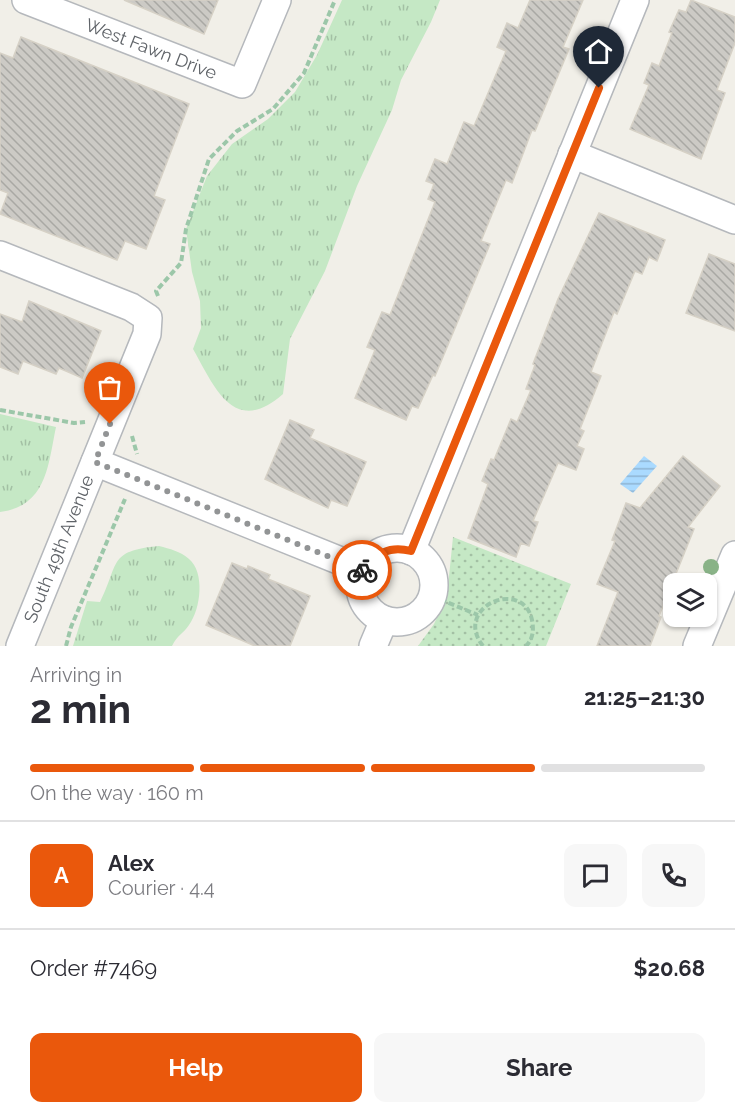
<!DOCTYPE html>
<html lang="en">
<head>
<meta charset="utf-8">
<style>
  :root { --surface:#fff; --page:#f7f7f7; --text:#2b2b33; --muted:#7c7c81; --line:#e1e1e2; --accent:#ea580c }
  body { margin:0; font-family:Raleway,sans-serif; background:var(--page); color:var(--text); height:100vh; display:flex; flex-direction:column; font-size:22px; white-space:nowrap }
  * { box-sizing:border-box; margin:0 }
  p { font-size:20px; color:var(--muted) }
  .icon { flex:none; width:33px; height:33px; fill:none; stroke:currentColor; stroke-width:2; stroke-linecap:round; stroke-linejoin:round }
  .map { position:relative; height:646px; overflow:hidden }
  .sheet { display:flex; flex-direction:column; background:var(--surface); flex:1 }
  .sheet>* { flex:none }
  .tools { position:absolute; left:663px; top:573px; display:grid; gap:12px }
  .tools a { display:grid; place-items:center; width:54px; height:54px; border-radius:12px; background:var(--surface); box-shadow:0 2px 4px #0004; font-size:30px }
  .pin { position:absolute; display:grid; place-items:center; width:51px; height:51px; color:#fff; margin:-62px -26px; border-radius:50% 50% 50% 0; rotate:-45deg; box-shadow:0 0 6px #0007 }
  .pin .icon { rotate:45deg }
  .courier { position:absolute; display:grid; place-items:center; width:60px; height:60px; margin:-30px; border:4px solid #ea580c; border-radius:50%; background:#fff; color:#222; box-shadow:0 2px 8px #0007 }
  .overview em { font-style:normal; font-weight:700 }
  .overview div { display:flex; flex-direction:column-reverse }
  .overview { display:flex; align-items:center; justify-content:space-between; height:102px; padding:0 30px }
  h1 { font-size:39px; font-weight:700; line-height:45px }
  .bar { display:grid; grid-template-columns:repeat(4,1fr); gap:9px 6px; align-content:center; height:72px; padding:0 30px }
  .bar i { height:8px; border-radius:4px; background:var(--line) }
  .bar .active { background:var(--accent) }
  .bar p { grid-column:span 4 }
  .line { display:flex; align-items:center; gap:15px; padding:0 30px; border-top:2px solid var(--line) }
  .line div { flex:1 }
  .round { display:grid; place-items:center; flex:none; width:63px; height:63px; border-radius:12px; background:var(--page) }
  .primary-button { display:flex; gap:12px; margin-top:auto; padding:12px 30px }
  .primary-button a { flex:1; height:69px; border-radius:12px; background:var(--accent); color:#fff; font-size:24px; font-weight:700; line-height:69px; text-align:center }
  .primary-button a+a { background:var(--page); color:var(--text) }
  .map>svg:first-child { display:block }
  .grass { fill:url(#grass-tufts) }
  .park { fill:url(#park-dots) }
  .water { fill:url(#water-rules) }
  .building { fill:url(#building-back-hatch); stroke:#d6d1c6; stroke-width:1.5 }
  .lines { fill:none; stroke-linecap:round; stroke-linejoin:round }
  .minor-casing { stroke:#b5b8bc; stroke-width:30 }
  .path { stroke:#9cc7a9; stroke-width:4; stroke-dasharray:6 3; stroke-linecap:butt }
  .minor { stroke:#fff; stroke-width:27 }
  .tree { fill:#89b387 }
  .done { stroke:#929495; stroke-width:6; stroke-dasharray:0 10.8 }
  .route { stroke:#ea580c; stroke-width:8 }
  .labels { text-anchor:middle; stroke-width:4.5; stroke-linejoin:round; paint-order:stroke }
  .street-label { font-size:18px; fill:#5f6368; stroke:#fff }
</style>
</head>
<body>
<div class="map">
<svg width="735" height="646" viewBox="0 0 735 646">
  <defs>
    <pattern id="grass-tufts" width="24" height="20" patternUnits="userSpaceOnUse" patternTransform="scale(1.5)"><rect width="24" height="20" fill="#c5e8c5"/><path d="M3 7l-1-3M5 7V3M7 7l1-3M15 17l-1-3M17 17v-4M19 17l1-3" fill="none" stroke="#a3c0a4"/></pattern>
    <pattern id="park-dots" width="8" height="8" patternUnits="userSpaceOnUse" patternTransform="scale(1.5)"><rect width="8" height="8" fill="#c5e8c5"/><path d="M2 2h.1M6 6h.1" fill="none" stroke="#a3c0a4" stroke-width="1.8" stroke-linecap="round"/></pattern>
    <pattern id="water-rules" width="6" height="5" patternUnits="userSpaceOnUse" patternTransform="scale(1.5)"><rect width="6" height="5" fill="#aadaff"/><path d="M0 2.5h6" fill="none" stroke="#8eb4d2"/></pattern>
    <pattern id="building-back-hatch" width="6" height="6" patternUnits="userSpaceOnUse" patternTransform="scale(1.5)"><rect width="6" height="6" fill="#cccac5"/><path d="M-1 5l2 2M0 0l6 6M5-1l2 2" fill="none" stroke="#a9a8a4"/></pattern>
  </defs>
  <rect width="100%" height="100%" fill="#f1efe8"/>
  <g class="grass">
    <path d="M342 0H440L431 22 401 80 392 110 357 186 325 271 290 339 283 394C234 437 215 388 193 349L201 328 200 301 192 272 186 229 207 176 232 144 268 119 295 92 317 55Z"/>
    <path d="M0 414 56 427C48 465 47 506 0 512Z"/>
    <path d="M159 546C170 549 180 551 189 559 205 572 201 609 189 625 183 634 178 634 172 646H73L87 601 100 602C120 563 107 551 159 546Z"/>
  </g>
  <polygon class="park" points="453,537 571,584 546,646 418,646 434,624 447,596"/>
  <polygon class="water" points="644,456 657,466 633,493 620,484"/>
  <g class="building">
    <polygon points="124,0 218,0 204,34"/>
    <polygon points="530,0 583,0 563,47 569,49 535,131 532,130 512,183 506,180 481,241 490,244 435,376 433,375 418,408 412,406 406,420 355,398 375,350 367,347 382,312 390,315 435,202 428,199 434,184 426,181 435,159 447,164 464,122 474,126 506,51 497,47 507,23 518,28"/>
    <polygon points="691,0 735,17 735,43 717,90 725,93 701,159 630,129 649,85 644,83 652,63 659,66 672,33 669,32 679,10 686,12"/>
    <polygon points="21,37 189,104 154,196 165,200 146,249 125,241 117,260 0,214 8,193 0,190 0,53 13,58"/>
    <polygon points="599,213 665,240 657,261 649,257 642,274 635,271 617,314 614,312 591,372 601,376 580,429 584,431 577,446 584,449 576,470 558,463 533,521 538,522 529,546 521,543 516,557 468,538 488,484 482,481 491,459 494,460 511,419 517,422 531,390 526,389 535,365 533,364 558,299"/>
    <polygon points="709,254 735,264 735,331 686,313"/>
    <polygon points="29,301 101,331 82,378 59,368 56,374 23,361 18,374 0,367 0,314 22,322"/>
    <polygon points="290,420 314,430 310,438 366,462 347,506 331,500 328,508 265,479"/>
    <polygon points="683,456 720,486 688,527 694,529 659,616 661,617 650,646 597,646 618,592 597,584 615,541 612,540 626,503 640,508"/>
    <polygon points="232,563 247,569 248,566 270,575 268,579 310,596 290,646 255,646 206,625"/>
  </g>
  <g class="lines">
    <g class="minor-casing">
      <g id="minor">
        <polyline points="26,0 242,84 277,0"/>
        <polyline points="572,154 735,220"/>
        <polyline points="0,255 131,307 148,318 147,334 20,646"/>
        <polyline points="95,462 363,570"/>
        <circle cx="397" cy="585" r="37"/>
        <polyline points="411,551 635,0"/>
        <polyline points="373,646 384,620"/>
        <polyline points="697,646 735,555"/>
      </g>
    </g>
    <g class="path">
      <polyline points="158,296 156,291 181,263 186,229 209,159 237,131 273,109 304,73 335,0"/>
      <polyline points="0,410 74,423 85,422"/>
      <polyline points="132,436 137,454"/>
      <polyline points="432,596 478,615"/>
      <polyline points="66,646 71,627 125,499"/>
      <path d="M483 646C452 607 523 577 532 620 534 630 533 639 526 646"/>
    </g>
    <use href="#minor" class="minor"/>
  </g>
  <circle class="tree" cx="711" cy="567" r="8"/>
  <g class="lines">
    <polyline class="done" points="110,424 95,462 362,570"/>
    <path class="route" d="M362 570C377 554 388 545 411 551L599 88"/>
  </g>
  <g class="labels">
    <g class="street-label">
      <text transform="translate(151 49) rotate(21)" y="6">West Fawn Drive</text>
      <text transform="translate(59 549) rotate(-68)" y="6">South 49th Avenue</text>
    </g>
  </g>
</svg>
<div class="tools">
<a><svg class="icon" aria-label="layers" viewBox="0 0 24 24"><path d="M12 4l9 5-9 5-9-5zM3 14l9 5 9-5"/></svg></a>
</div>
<div class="pin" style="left:110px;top:424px;background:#ea580c"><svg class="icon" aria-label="bag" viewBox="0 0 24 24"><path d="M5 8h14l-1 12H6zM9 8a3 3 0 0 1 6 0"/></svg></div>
<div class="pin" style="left:599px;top:88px;background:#1f2937"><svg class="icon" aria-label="home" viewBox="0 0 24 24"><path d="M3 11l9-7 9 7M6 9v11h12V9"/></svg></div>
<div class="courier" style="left:362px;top:570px"><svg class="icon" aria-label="bike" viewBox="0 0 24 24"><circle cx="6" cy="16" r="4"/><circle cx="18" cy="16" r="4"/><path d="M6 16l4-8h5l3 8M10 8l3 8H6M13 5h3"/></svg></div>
</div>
<section class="sheet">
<div class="overview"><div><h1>2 min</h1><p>Arriving in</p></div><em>21:25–21:30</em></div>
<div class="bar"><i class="active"></i><i class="active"></i><i class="active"></i><i></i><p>On the way · 160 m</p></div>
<div class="line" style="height:108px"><b class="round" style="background:var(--accent);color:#fff">A</b><div><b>Alex</b><p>Courier · 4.4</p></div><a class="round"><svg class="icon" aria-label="chat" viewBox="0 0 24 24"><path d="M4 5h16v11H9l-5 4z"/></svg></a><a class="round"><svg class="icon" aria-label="phone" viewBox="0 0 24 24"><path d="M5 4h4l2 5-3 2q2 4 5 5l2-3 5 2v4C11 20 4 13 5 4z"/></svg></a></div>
<div class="line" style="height:78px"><div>Order #7469</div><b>$20.68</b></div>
<div class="primary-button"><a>Help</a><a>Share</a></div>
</section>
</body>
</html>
